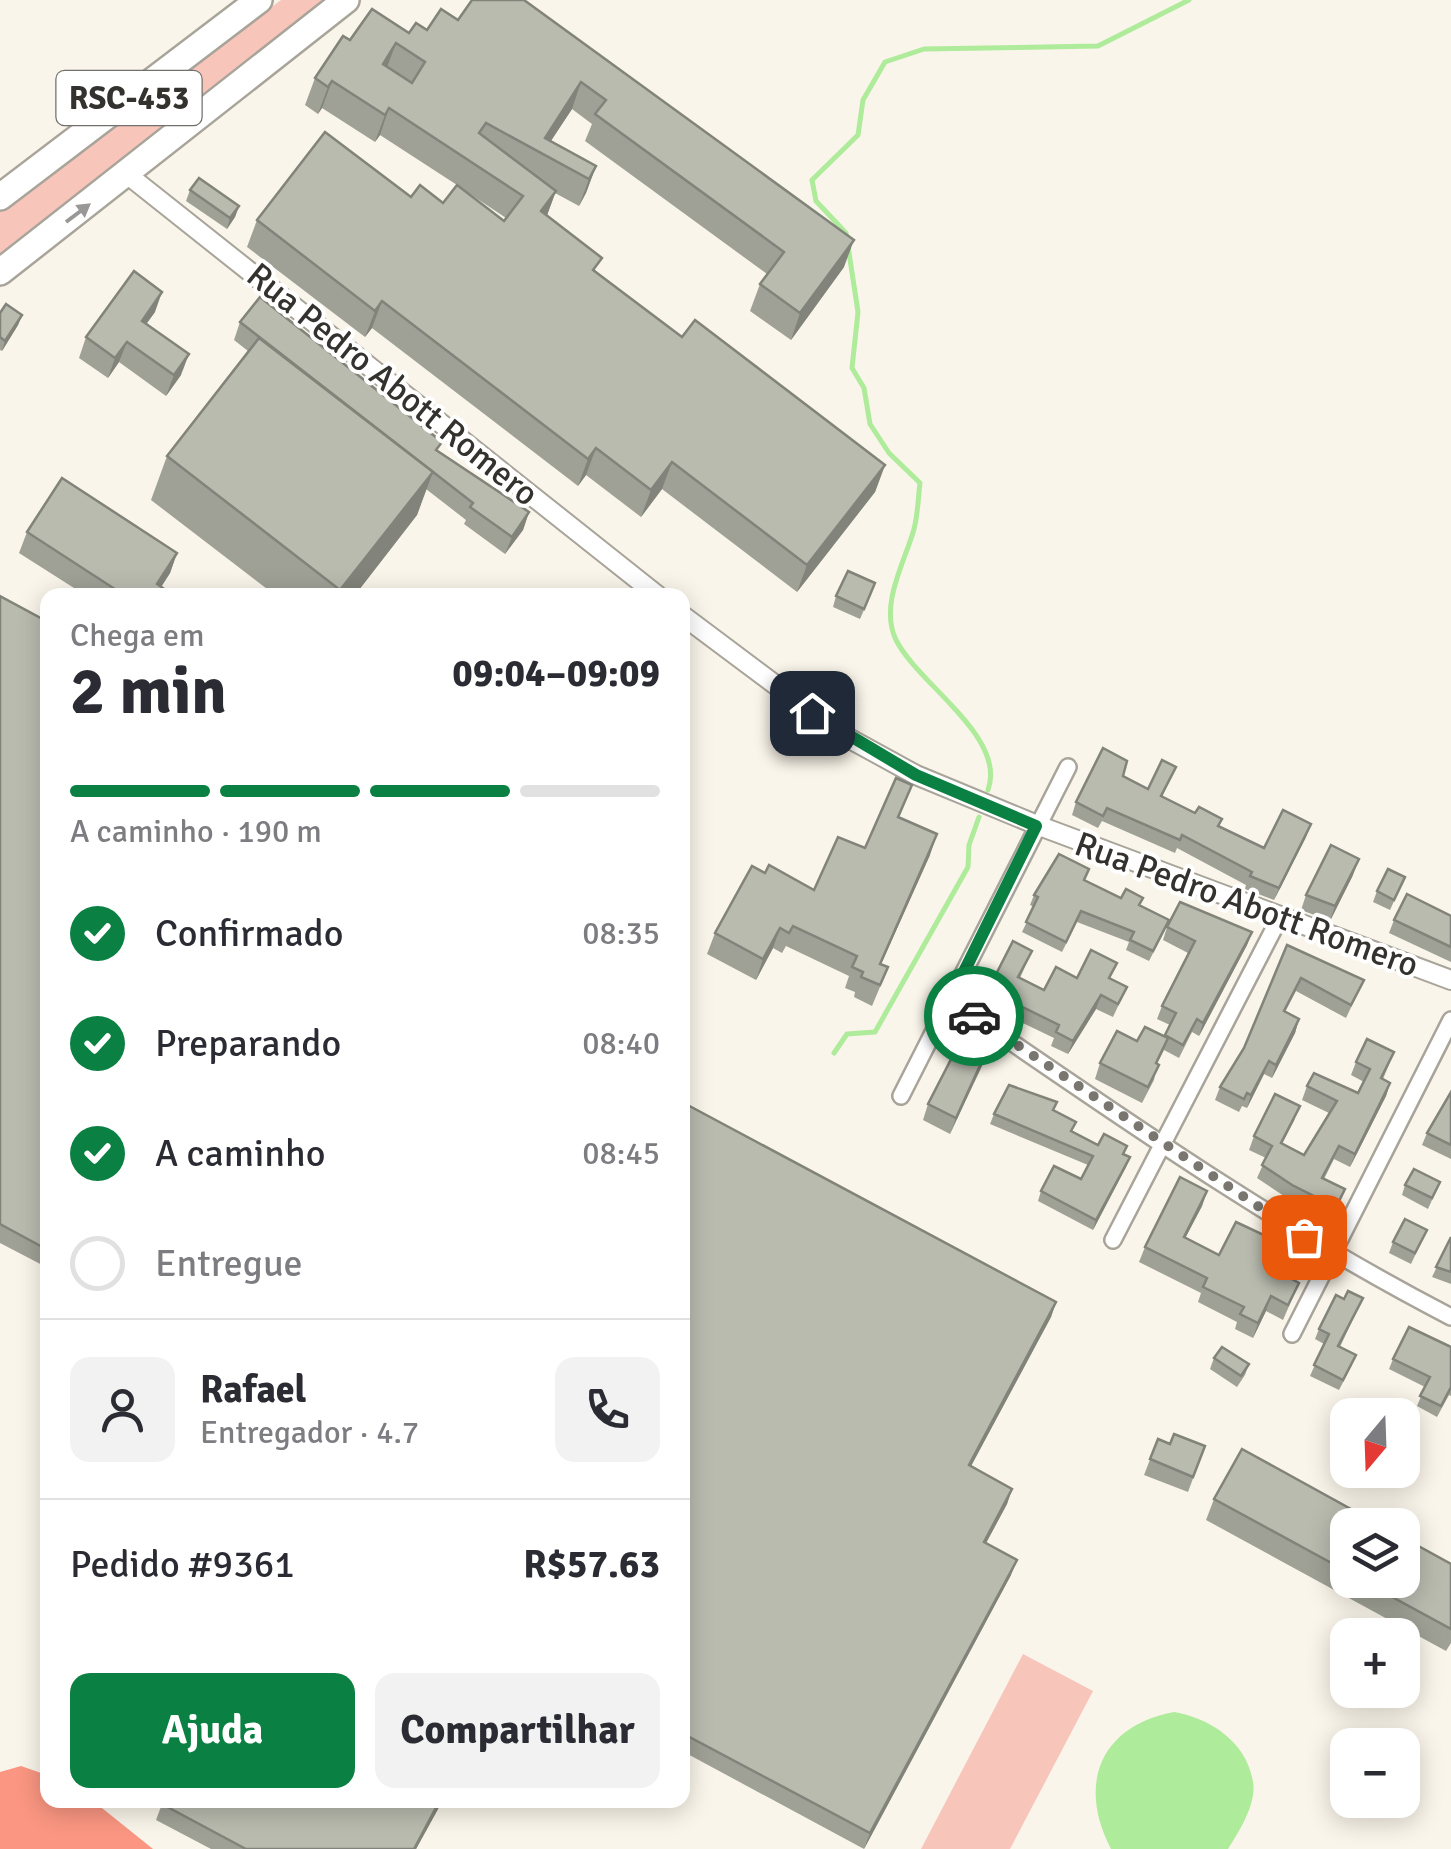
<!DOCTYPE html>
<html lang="pt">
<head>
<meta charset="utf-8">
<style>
  :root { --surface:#fff; --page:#f2f2f3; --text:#2b2b33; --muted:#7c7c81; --line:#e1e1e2; --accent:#0b8043 }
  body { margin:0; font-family:Signika,sans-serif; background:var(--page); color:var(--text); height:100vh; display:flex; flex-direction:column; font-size:38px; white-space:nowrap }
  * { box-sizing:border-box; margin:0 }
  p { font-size:32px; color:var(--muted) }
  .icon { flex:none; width:55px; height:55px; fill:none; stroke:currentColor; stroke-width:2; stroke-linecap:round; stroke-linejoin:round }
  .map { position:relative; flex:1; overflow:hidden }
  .side { position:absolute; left:40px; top:588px; width:650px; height:1220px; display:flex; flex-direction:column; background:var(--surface); border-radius:20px; box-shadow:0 5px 25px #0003 }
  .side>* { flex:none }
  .needle { width:65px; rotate:199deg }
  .controls { position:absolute; left:1330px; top:1398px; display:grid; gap:20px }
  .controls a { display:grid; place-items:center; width:90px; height:90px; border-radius:20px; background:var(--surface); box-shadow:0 5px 25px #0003; font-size:50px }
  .pin { position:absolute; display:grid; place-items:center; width:85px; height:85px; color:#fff; margin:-42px; border-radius:20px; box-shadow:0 5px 15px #0006 }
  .courier { position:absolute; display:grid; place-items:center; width:100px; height:100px; margin:-50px; border:8px solid #0b8043; border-radius:50%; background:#fff; color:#222; box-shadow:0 2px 12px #0007 }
  .head em { font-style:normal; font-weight:700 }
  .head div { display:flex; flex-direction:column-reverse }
  .head { display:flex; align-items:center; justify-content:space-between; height:170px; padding:0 30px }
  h1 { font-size:65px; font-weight:700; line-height:75px }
  .bar { display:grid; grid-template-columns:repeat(4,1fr); gap:15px 10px; align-content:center; height:120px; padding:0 30px }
  .bar i { height:12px; border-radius:8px; background:var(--line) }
  .bar .selected { background:var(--accent) }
  .bar p { grid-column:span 4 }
  .line { display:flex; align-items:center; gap:25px; padding:0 30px; border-top:2px solid var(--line) }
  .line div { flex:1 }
  .round { display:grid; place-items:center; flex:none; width:105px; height:105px; border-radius:20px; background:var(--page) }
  ol { padding:0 30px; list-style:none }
  li { display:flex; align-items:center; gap:30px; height:110px }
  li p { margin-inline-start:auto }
  li .icon { padding:10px; border-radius:50%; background:var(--accent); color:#fff; stroke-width:4 }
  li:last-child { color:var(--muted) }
  li i { width:55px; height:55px; border:5px solid var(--line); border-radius:50% }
  .cta { display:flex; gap:20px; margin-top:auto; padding:20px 30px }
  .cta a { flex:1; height:115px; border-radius:20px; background:var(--accent); color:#fff; font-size:40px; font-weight:700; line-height:115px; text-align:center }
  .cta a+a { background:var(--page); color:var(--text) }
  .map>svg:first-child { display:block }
  .green { fill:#f8c5ba }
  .forest { fill:#fa9682 }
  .water { fill:#aeeb9a }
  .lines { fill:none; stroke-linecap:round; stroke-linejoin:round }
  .stream { stroke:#aeeb9a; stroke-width:5 }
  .minor-casing { stroke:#a9a49a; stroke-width:20 }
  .tertiary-casing { stroke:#a9a49a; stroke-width:22 }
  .trunk-casing { stroke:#a9a49a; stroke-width:30 }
  .minor { stroke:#fff; stroke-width:15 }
  .tertiary { stroke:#fff; stroke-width:18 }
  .trunk { stroke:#fff; stroke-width:25 }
  .wall { fill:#9fa196; fill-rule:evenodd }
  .shaded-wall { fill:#82837a }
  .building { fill:#b9bbaf; stroke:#82837a; stroke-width:2.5; fill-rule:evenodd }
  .oneway { fill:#9a9896 }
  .done { stroke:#797670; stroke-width:10; stroke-dasharray:0 18 }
  .route { stroke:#0b8043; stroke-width:12 }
  .labels { text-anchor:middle; stroke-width:8; stroke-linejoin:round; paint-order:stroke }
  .shield { fill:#fff; stroke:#71706d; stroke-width:2.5 }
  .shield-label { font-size:32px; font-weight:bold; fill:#34322e }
  .street-label { font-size:35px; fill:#34322e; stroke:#fff }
</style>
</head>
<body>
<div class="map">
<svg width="1451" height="1849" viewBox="0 0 1451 1849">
  <rect width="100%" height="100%" fill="#faf5ea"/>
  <g class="green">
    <polygon points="281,0 334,0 0,258 0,209"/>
    <polygon points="1023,1654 1093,1691 1010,1849 921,1849"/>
  </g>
  <polygon class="forest" points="21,1766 47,1775 48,1800 92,1800 153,1849 0,1849 0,1772"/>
  <path class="water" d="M1174 1712C1210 1718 1247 1742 1253 1782 1257 1803 1239 1832 1228 1849H1111C1077 1784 1100 1726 1174 1712Z"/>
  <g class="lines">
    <g class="stream">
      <path d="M988 790C1007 737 919 685 896 640 879 605 905 562 914 529 918 514 918 498 920 483L889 453 870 424 864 388 852 368 858 312 846 233 816 201 812 180 858 135 863 100 885 62 924 49 1098 46 1189 0"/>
      <polyline points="834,1053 847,1034 875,1032 968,867 969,845 979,817"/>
    </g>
    <g class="minor-casing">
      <g id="minor">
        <path d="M950 1000C1115 1113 1273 1225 1451 1317"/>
        <polyline points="901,1096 1068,767"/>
        <polyline points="1113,1240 1281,915"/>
        <polyline points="1292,1334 1451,1020"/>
      </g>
    </g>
    <g class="tertiary-casing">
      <g id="tertiary">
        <polyline points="128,175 657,595"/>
        <polyline points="682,615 841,734 916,775 1037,825 1451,980"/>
      </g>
    </g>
    <g class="trunk-casing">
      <g id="trunk">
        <polyline points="0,197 259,0"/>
        <polyline points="0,272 346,0"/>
      </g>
    </g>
    <use href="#minor" class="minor"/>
    <use href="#tertiary" class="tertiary"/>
    <use href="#trunk" class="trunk"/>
  </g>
  <g class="wall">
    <path d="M472 0 844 267 791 340 750 311 760 284 767 274 585 141 592 124 572 109 551 141 596 166 586 193 579 206 555 193 547 215 597 272 682 337 885 465 875 492 797 592 662 489 641 517 586 475 578 486 372 328 365 337 247 247 257 220 411 197 443 203 457 185 380 135 375 142 322 108 318 114 305 105 315 78 350 40 427 30 458 20ZM458 186 506 218 504 221Z"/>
    <polygon points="190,190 239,206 235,217 227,229 186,201"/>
    <polygon points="155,312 146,324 181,375 166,396 119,362 108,378 79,358 86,337"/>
    <polygon points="0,313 22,315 18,325 2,351 0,350"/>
    <polygon points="240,322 529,512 523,530 505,554 464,524 466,520 426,489 417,515 355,595 275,595 151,500 167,456 248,351 234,340"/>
    <polygon points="27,532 177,553 170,573 161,587 173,594 85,595 19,553"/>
    <polygon points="871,594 860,619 833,607 836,596"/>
    <polygon points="0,596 48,622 48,1268 0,1243"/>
    <polygon points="1176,767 1162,797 1195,813 1222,819 1219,826 1264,848 1306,837 1274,900 1245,889 1246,885 1177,848 1175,853 1102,821 1098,828 1072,815 1076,802 1123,776 1148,789"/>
    <polygon points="912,785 899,818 930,855 881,964 880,987 872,1006 854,997 855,992 845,988 849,976 786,946 782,953 773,948 756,980 707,954 715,933 765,873 814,890 865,848"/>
    <polygon points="1353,875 1330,921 1301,910 1306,895"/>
    <polygon points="1405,877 1390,910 1373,902 1377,891"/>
    <polygon points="1085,880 1121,898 1140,906 1165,930 1149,961 1126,950 1129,942 1077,922 1062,952 1022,932 1034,907 1030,905 1034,895"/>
    <polygon points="1451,916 1451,962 1389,933 1394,920"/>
    <polygon points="1167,927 1252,932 1247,945 1199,1036 1192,1032 1179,1058 1164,1050 1157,1064 1154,1080 1142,1103 1095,1079 1100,1063 1137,1041 1164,1036 1170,1025 1157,1019 1162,1006 1188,953 1163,940"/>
    <polygon points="1287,945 1364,980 1346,1018 1296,991 1285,1012 1299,1019 1295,1033 1272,1078 1264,1074 1247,1108 1242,1106 1239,1112 1215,1100 1220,1087 1244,1048"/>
    <polygon points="1032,951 1020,978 1044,990 1077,978 1111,979 1127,987 1113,1017 1096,1009 1068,1054 1051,1046 1054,1038 983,1004 988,990"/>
    <polygon points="987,1050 950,1134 923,1120 928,1104"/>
    <polygon points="1394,1052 1383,1079 1390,1083 1386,1096 1350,1167 1334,1159 1324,1179 1341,1203 1331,1221 1287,1198 1257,1178 1266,1158 1249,1150 1254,1136 1295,1119 1282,1144 1304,1155 1329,1113 1302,1100 1307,1086 1358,1093 1364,1082 1351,1075 1356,1062"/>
    <polygon points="1451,1092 1451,1159 1422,1145 1427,1133"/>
    <polygon points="682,1102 1056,1302 1051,1317 971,1466 1012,1489 1007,1504 986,1543 1011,1575 864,1849 682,1751"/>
    <polygon points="1054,1111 1076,1122 1072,1131 1098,1145 1124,1154 1126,1167 1093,1230 1038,1201 1041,1191 1081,1179 1088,1165 990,1124 994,1114"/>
    <polygon points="1440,1182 1428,1209 1402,1195 1405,1185"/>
    <polygon points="1207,1191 1202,1206 1185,1238 1219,1255 1299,1269 1294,1280 1299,1283 1283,1320 1266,1311 1253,1338 1235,1329 1237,1322 1198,1302 1201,1293 1139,1262 1145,1247"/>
    <polygon points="1427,1230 1411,1264 1389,1253 1393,1242"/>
    <polygon points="1451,1237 1451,1284 1432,1277"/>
    <polygon points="1363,1298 1340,1347 1352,1365 1339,1390 1310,1376 1324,1344 1315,1339 1319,1329 1344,1299"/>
    <polygon points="1451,1347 1451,1396 1449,1395 1437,1417 1417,1406 1425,1387 1389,1369 1393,1359"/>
    <polygon points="1214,1358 1249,1364 1245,1375 1237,1387 1210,1369"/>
    <polygon points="1158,1439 1170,1444 1205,1446 1188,1492 1144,1475"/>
    <polygon points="1214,1499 1348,1525 1348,1580 1402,1580 1451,1564 1451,1643 1446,1651 1206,1520"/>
    <polygon points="443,1800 416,1849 211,1849 156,1820 162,1804"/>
  </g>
  <g class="shaded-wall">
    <polygon points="396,43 386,70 383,64"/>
    <polygon points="332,81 322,108 318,114 328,87"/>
    <polygon points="581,82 572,109 542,154 545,138"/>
    <polygon points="389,108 380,135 375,142 385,115"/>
    <polygon points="596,166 586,193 579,206 589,179"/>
    <polygon points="556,191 546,218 541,211"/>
    <polygon points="239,206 235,217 227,229 230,218"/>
    <polygon points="854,240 844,267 791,340 800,313"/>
    <polygon points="162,292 155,312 134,341 142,321"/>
    <polygon points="382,301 372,328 365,337 375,311"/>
    <polygon points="22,315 18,325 2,351 5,341"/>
    <polygon points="127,342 119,362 108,378 115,358"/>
    <polygon points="189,354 181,375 166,396 174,375"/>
    <polygon points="596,448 586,475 578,486 588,459"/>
    <polygon points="672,462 662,489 641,517 651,490"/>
    <polygon points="885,465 875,492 797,592 807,565"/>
    <polygon points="433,472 417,515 355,595 339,595 340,590"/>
    <polygon points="529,512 523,530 505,554 512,537"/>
    <polygon points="177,553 170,573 156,595 157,584"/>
    <polygon points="1311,824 1306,837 1274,900 1279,888"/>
    <polygon points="937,834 930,855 872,984 880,964"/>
    <polygon points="1359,859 1353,875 1330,921 1335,906"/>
    <polygon points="780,928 773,948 756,980 763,959"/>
    <polygon points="1252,932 1247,945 1199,1036 1203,1023"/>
    <polygon points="1101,995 1096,1009 1068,1054 1073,1041"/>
    <polygon points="1299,1019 1295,1033 1272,1078 1276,1065"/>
    <polygon points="987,1050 982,1066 950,1134 956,1118"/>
    <polygon points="1269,1061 1264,1074 1247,1108 1251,1095"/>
    <polygon points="1390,1083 1386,1096 1350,1167 1355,1154"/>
    <polygon points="1130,1157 1126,1167 1093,1230 1096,1220"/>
    <polygon points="1207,1191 1202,1206 1178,1252 1184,1237"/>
    <polygon points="1271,1296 1266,1311 1253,1338 1258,1323"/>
    <polygon points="1056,1302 1051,1317 963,1481 969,1465"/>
    <polygon points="1012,1489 1007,1504 978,1558 984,1542"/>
    <polygon points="1017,1560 1011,1575 864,1849 870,1833"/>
    <polygon points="440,1800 443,1800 416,1849 414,1849"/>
  </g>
  <g class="building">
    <path d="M472 0H524L854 240 800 313 760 284 784 252 595 114 606 100 581 82 545 138 596 166 589 179 486 123 479 133 556 191 541 211 602 258 593 270 682 337 695 320 885 465 807 565 672 462 651 490 596 448 588 459 382 301 375 311 257 220 325 132 411 197 420 185 443 203 457 185 504 221 523 196 389 108 385 115 332 81 328 87 315 78 343 36 350 40 372 9 409 33 416 23 427 30 441 9 458 20ZM396 43 425 62 412 83 383 64Z"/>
    <polygon points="199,178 239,206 230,218 190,190"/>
    <polygon points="134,271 162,292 142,321 189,354 174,375 127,342 115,358 86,337"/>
    <polygon points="260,297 442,442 436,450 529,512 512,537 470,507 473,503 240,322"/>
    <polygon points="6,304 22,315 5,341 0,337 0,313"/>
    <polygon points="259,338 433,472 340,590 167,456"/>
    <polygon points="62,478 177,553 157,584 173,595 124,595 27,532"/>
    <polygon points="848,571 875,583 864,609 836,596"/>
    <polygon points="0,596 48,622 48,1250 0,1224"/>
    <polygon points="1103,748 1127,761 1123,776 1148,789 1162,760 1176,767 1161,796 1195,813 1199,807 1222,819 1218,826 1264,848 1283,810 1311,824 1279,888 1250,876 1252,872 1182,835 1180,840 1107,808 1103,816 1076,802"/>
    <polygon points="896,778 912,785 898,817 937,834 880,964 888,967 880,985 861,977 863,972 852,967 857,956 793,926 789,933 780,928 763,959 715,933 752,866 765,873 769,865 814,890 838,837 865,848"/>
    <polygon points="1331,845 1359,859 1335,906 1306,895"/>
    <polygon points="1059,854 1089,869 1084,880 1121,898 1126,889 1143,898 1139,905 1169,920 1153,951 1130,940 1134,932 1081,911 1066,942 1026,922 1038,897 1034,895"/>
    <polygon points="1388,869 1405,877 1394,900 1377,891"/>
    <polygon points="1407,894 1451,916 1451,947 1394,920"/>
    <polygon points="1180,902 1252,932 1203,1023 1197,1019 1183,1045 1165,1035 1176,1013 1162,1006 1195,941 1167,927"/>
    <polygon points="1013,941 1032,951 1018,977 1044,990 1056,967 1077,978 1091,950 1117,963 1109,978 1127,987 1118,1004 1101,995 1073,1041 1056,1032 1059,1025 988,990"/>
    <polygon points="1287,945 1364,980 1351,1005 1301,978 1284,1011 1299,1019 1276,1065 1269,1061 1251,1095 1247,1093 1244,1099 1220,1087 1244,1048"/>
    <polygon points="1145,1027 1168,1038 1156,1063 1159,1065 1148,1087 1100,1063 1117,1031 1137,1041"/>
    <polygon points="962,1038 987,1050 956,1118 928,1104"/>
    <polygon points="1367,1039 1394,1052 1381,1078 1390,1083 1355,1154 1339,1146 1322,1178 1345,1189 1336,1207 1292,1185 1262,1165 1272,1146 1254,1136 1275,1094 1300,1106 1281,1143 1304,1155 1337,1101 1307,1086 1314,1073 1358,1093 1370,1069 1356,1062"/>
    <polygon points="1009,1085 1057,1102 1053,1110 1076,1122 1071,1131 1098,1145 1104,1134 1127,1146 1123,1154 1130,1157 1096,1220 1041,1191 1054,1166 1081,1179 1093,1156 994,1114"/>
    <polygon points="1451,1092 1451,1145 1427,1133"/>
    <polygon points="682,1102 1056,1302 969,1465 1012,1489 984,1542 1017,1560 870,1833 682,1733"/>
    <polygon points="1414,1169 1440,1182 1432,1198 1405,1185"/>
    <polygon points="1180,1177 1207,1191 1184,1237 1219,1255 1236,1222 1304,1254 1292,1279 1299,1283 1288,1305 1271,1296 1258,1323 1240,1314 1244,1307 1203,1287 1207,1278 1145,1247"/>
    <polygon points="1405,1219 1427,1230 1415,1253 1393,1242"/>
    <polygon points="1451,1237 1451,1272 1436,1267"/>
    <polygon points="1348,1291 1363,1298 1338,1346 1356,1355 1343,1380 1314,1365 1329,1334 1319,1329 1336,1295 1344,1299"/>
    <polygon points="1409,1327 1451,1347 1451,1387 1441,1406 1420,1396 1430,1377 1393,1359"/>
    <polygon points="1222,1347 1249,1364 1241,1376 1214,1358"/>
    <polygon points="1174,1434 1205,1446 1193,1477 1150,1459 1158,1439 1170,1444"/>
    <polygon points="1242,1449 1380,1525 1348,1525 1348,1572 1214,1499"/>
    <polygon points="1402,1537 1451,1564 1451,1629 1361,1580 1402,1580"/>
    <polygon points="164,1800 440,1800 414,1849 246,1849 162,1804"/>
  </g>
  <defs><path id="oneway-solid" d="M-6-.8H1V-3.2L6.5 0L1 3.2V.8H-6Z" transform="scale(2.5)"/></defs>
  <use class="oneway" href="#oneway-solid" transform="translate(78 213) rotate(-37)"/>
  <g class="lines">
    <polyline class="done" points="974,1016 1304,1237"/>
    <polyline class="route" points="812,713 916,775 1036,826 950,1000 974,1016"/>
  </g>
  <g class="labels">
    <rect class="shield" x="56.5" y="71" width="145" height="54" rx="8"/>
    <g class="shield-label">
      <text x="129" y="109">RSC-453</text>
    </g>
    <g class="street-label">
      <text transform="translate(393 384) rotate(39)" y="12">Rua Pedro Abott Romero</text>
      <text transform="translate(1247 904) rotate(20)" y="12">Rua Pedro Abott Romero</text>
    </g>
  </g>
</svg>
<div class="controls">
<a><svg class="needle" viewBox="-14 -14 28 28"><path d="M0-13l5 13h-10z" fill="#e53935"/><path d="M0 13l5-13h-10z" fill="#7c7c81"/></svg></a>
<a><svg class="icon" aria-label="layers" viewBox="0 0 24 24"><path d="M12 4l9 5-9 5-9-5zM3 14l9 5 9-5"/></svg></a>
<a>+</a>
<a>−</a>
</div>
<div class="pin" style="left:1304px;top:1237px;background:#ea580c"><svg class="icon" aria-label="bag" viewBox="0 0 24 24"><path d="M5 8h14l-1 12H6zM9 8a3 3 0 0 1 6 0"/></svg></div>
<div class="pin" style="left:812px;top:713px;background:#1f2937"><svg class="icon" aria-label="home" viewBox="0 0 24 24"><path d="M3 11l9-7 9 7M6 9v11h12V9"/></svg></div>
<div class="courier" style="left:974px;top:1016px"><svg class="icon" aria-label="car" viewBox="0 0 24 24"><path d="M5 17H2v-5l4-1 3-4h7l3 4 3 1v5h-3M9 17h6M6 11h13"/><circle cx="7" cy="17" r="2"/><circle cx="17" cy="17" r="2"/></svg></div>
<section class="side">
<div class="head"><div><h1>2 min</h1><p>Chega em</p></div><em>09:04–09:09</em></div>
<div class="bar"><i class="selected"></i><i class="selected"></i><i class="selected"></i><i></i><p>A caminho · 190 m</p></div>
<ol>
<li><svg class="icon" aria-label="check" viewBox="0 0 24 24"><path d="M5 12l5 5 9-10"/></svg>Confirmado<p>08:35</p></li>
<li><svg class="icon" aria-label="check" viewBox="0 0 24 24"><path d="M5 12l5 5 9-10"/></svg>Preparando<p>08:40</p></li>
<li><svg class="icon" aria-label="check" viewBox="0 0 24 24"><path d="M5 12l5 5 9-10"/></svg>A caminho<p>08:45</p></li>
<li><i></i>Entregue</li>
</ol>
<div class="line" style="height:180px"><a class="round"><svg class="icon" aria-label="person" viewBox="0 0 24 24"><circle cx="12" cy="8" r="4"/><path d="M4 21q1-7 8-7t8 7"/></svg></a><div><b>Rafael</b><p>Entregador · 4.7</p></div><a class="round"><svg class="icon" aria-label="phone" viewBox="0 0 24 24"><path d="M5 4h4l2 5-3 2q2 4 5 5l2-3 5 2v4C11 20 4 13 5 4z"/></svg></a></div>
<div class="line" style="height:130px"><div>Pedido #9361</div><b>R$57.63</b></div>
<div class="cta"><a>Ajuda</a><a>Compartilhar</a></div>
</section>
</div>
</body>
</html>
